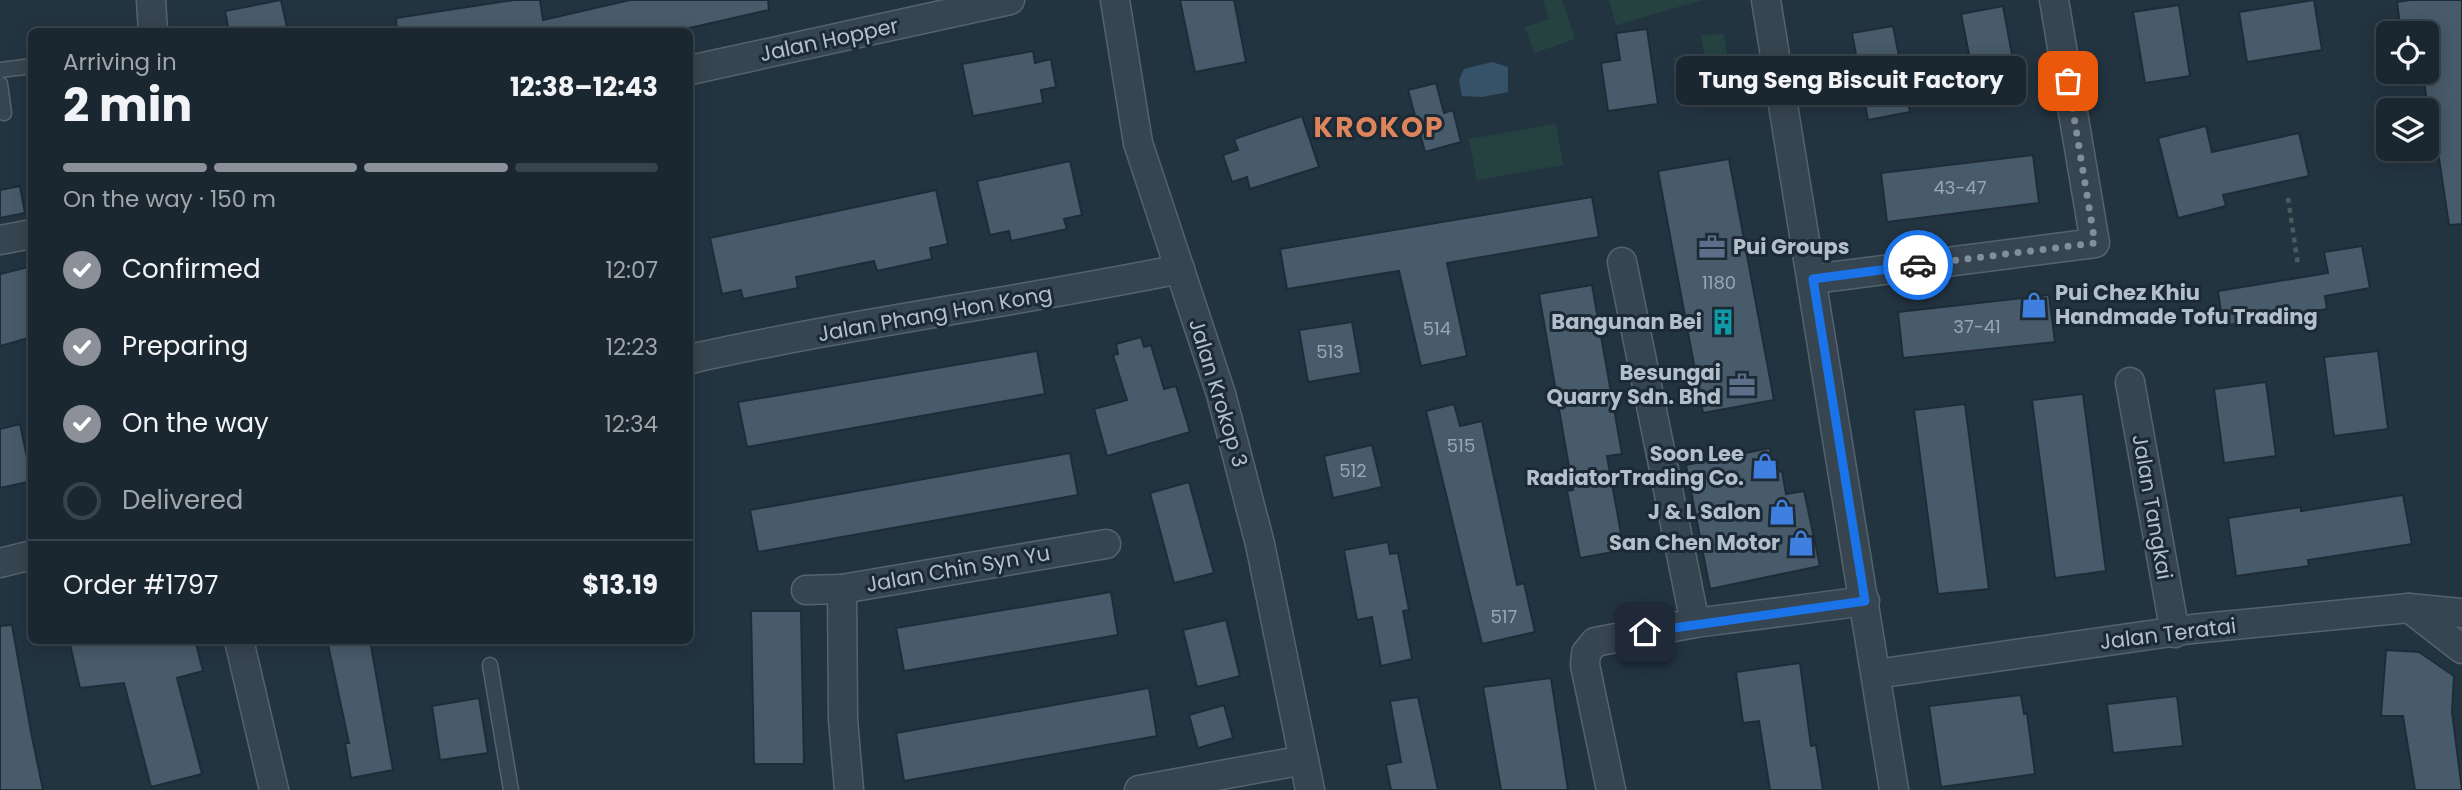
<!DOCTYPE html>
<html lang="en">
<head>
<meta charset="utf-8">
<style>
  :root { --surface:#1a2731; --page:#27333d; --text:#f1f3f6; --muted:#9fa5ab; --line:#38444d; --accent:#8c9099 }
  body { margin:0; font-family:Poppins,sans-serif; background:var(--page); color:var(--text); height:100vh; display:flex; flex-direction:column; font-size:26px; white-space:nowrap }
  * { box-sizing:border-box; margin:0 }
  p { font-size:23px; color:var(--muted) }
  .icon { flex:none; width:38px; height:38px; fill:none; stroke:currentColor; stroke-width:2; stroke-linecap:round; stroke-linejoin:round }
  .map { position:relative; flex:1; overflow:hidden }
  .panel { position:absolute; left:28px; top:28px; width:665px; height:616px; display:flex; flex-direction:column; background:var(--surface); border-radius:10px; box-shadow:0 4px 18px #0003,0 0 0 2px var(--line) }
  .panel>* { flex:none }
  .fabs { position:absolute; left:2376px; top:21px; display:grid; gap:14px }
  .fabs a { display:grid; place-items:center; width:63px; height:63px; border-radius:10px; background:var(--surface); box-shadow:0 4px 18px #0003,0 0 0 2px var(--line); font-size:35px }
  .pin { position:absolute; display:grid; place-items:center; width:60px; height:60px; color:#fff; margin:-30px; border-radius:14px; box-shadow:0 4px 10px #0006 }
  .courier { position:absolute; display:grid; place-items:center; width:70px; height:70px; margin:-35px; border:5px solid #1a73e8; border-radius:50%; background:#fff; color:#222; box-shadow:0 2px 9px #0007 }
  .bubble { position:absolute; height:49px; border-radius:10px; background:var(--surface); box-shadow:0 4px 18px #0003,0 0 0 2px var(--line); font-size:23px; font-weight:700; line-height:49px; text-align:center }
  .overview em { font-style:normal; font-weight:700 }
  .overview div { display:flex; flex-direction:column-reverse }
  .overview { display:flex; align-items:center; justify-content:space-between; height:119px; padding:0 35px }
  h1 { font-size:46px; font-weight:700; line-height:52px }
  .bar { display:grid; grid-template-columns:repeat(4,1fr); gap:10px 7px; align-content:center; height:84px; padding:0 35px }
  .bar i { height:9px; border-radius:5px; background:var(--line) }
  .bar .selected { background:var(--accent) }
  .bar p { grid-column:span 4 }
  .line { display:flex; align-items:center; gap:18px; padding:0 35px; border-top:2px solid var(--line) }
  .line div { flex:1 }
  ol { padding:0 35px; list-style:none }
  li { display:flex; align-items:center; gap:21px; height:77px }
  li p { margin-inline-start:auto }
  li .icon { padding:7px; border-radius:50%; background:var(--accent); color:#fff; stroke-width:4 }
  li:last-child { color:var(--muted) }
  li i { width:38px; height:38px; border:4px solid var(--line); border-radius:50% }
  .map>svg:first-child { display:block }
  .green { fill:#254241 }
  .water { fill:#355269 }
  .building { fill:#485b6a; stroke:#1e2c38; stroke-width:2 }
  .lines { fill:none; stroke-linecap:round; stroke-linejoin:round }
  .lane-casing { stroke:#55636e; stroke-width:17 }
  .street-casing { stroke:#55636e; stroke-width:31 }
  .path { stroke:#435e5d; stroke-width:4.5; stroke-dasharray:5 5; stroke-linecap:butt }
  .lane { stroke:#374551; stroke-width:14 }
  .street { stroke:#374551; stroke-width:28 }
  .done { stroke:#818f9b; stroke-width:7; stroke-dasharray:0 12.6 }
  .route { stroke:#1a73e8; stroke-width:9 }
  .labels { text-anchor:middle; stroke-width:6; stroke-linejoin:round; paint-order:stroke }
  .number-label { font-size:18px; fill:#98a7b3 }
  .street-label { font-size:21px; fill:#b3c0cb; stroke:#1c2a36 }
  .poi-label { font-size:21px; font-weight:bold; fill:#b3c0cb; stroke:#1c2a36; text-anchor:end }
  .district-label { font-size:28px; font-weight:bold; letter-spacing:2px; fill:#dd845c; stroke:#1c2a36 }
</style>
</head>
<body>
<div class="map">
<svg width="2462" height="790" viewBox="0 0 2462 790">
  <rect width="100%" height="100%" fill="#233441"/>
  <g class="green">
    <polygon points="1543,0 1562,0 1575,39 1534,53 1525,27 1549,19"/>
    <polygon points="1609,0 1703,0 1616,25"/>
    <polygon points="1724,34 1731,82 1729,93 1705,94 1677,88 1674,58 1705,59 1701,35"/>
    <polygon points="1556,124 1563,165 1477,180 1469,139"/>
  </g>
  <polygon class="water" points="1492,62 1508,67 1508,92 1482,97 1462,96 1459,80 1464,69"/>
  <g class="building">
    <polygon points="281,0 288,32 229,32 225,11"/>
    <polygon points="514,0 540,0 543,20 630,0 768,0 769,10 672,32 397,32 396,18"/>
    <polygon points="1180,0 1234,0 1246,62 1195,72"/>
    <polygon points="2314,0 2322,50 2247,62 2239,12"/>
    <polygon points="2410,0 2462,0 2462,224 2449,225 2438,152 2435,153 2424,82 2427,81 2427,33 2401,33 2397,2"/>
    <polygon points="2179,5 2190,76 2145,83 2133,12"/>
    <polygon points="2003,6 2019,92 1978,100 1961,14"/>
    <polygon points="1893,26 1910,112 1868,120 1852,33"/>
    <polygon points="1647,29 1658,104 1608,111 1601,63 1620,60 1616,33"/>
    <polygon points="1033,51 1035,63 1051,59 1056,87 1041,90 1043,103 973,116 962,64"/>
    <polygon points="1436,83 1444,113 1453,110 1461,142 1425,152 1408,90"/>
    <polygon points="1302,116 1319,167 1250,189 1247,177 1232,182 1223,155 1238,150 1234,139"/>
    <polygon points="2206,126 2212,152 2299,133 2309,176 2223,195 2226,206 2178,218 2158,138"/>
    <polygon points="2033,155 2039,203 1887,222 1881,173"/>
    <polygon points="1729,159 1774,400 1703,413 1658,171"/>
    <polygon points="1070,161 1082,215 1064,219 1067,229 1011,241 1009,231 990,235 977,181"/>
    <polygon points="20,186 25,213 0,218 0,190"/>
    <polygon points="936,190 948,244 930,248 932,259 877,271 874,261 796,277 798,288 743,299 741,290 722,294 710,238"/>
    <polygon points="1592,197 1599,237 1447,263 1467,356 1421,366 1399,271 1287,289 1280,249"/>
    <polygon points="2362,246 2370,288 2325,296 2327,309 2223,326 2218,291 2328,273 2324,252"/>
    <polygon points="32,266 32,337 0,346 0,274"/>
    <polygon points="1592,285 1622,454 1607,456 1624,550 1580,558 1567,491 1573,490 1539,294"/>
    <polygon points="2049,295 2055,342 1903,358 1898,312"/>
    <polygon points="1352,322 1361,373 1308,382 1299,330"/>
    <polygon points="1141,337 1144,347 1151,345 1164,389 1176,386 1190,432 1107,456 1094,409 1127,400 1113,355 1118,354 1116,344"/>
    <polygon points="1037,351 1045,394 747,447 738,402"/>
    <polygon points="2378,351 2388,429 2334,436 2324,357"/>
    <polygon points="2266,382 2276,456 2224,463 2214,389"/>
    <polygon points="2083,394 2106,571 2055,578 2032,400"/>
    <polygon points="1454,404 1460,426 1482,421 1517,585 1524,583 1535,632 1482,644 1426,411"/>
    <polygon points="1965,404 1989,589 1938,594 1914,410"/>
    <polygon points="20,424 32,481 0,488 0,429"/>
    <polygon points="1372,445 1382,487 1333,498 1324,456"/>
    <polygon points="1770,448 1773,473 1782,471 1786,494 1804,491 1820,566 1710,589 1686,465"/>
    <polygon points="1070,453 1078,495 758,552 750,510"/>
    <polygon points="1189,482 1214,573 1174,583 1150,493"/>
    <polygon points="2403,495 2412,544 2308,560 2309,566 2236,576 2228,518 2301,507 2301,511"/>
    <polygon points="1388,542 1390,554 1398,553 1409,610 1403,611 1412,659 1381,666 1372,617 1357,620 1344,550"/>
    <polygon points="1111,592 1118,635 904,671 896,628"/>
    <polygon points="751,611 801,611 804,764 754,764"/>
    <polygon points="1226,620 1240,676 1197,687 1183,630"/>
    <polygon points="12,625 31,732 43,790 0,790 0,626"/>
    <polygon points="69,640 195,640 203,671 177,678 202,774 151,787 124,683 80,688"/>
    <polygon points="327,640 370,640 393,770 351,778 345,743 349,743"/>
    <polygon points="2386,650 2419,652 2454,676 2452,712 2462,790 2415,790 2403,716 2381,716"/>
    <polygon points="1800,663 1811,746 1816,745 1823,790 1770,790 1759,721 1743,723 1736,672"/>
    <polygon points="1551,678 1568,790 1501,790 1483,687"/>
    <polygon points="1149,688 1157,736 904,781 896,733"/>
    <polygon points="2021,695 2024,714 2027,713 2035,774 1941,787 1929,706"/>
    <polygon points="2177,696 2183,746 2113,753 2107,704"/>
    <polygon points="1418,697 1438,790 1391,790 1386,765 1401,762 1390,701"/>
    <polygon points="479,698 488,753 440,760 432,706"/>
    <polygon points="1224,705 1233,738 1198,748 1189,715"/>
  </g>
  <g class="lines">
    <g class="lane-casing">
      <g id="lane">
        <polyline points="0,70 32,66"/>
        <polyline points="0,84 4,113"/>
        <polyline points="490,665 511,790"/>
      </g>
    </g>
    <g class="street-casing">
      <g id="street">
        <polyline points="151,0 153,32"/>
        <polyline points="1115,0 1138,143 1221,394 1260,544 1310,790"/>
        <polyline points="1766,0 1894,790"/>
        <polyline points="690,70 1010,0"/>
        <polyline points="0,240 32,234"/>
        <polyline points="1622,262 1695,623"/>
        <polyline points="1813,279 2095,243 2054,0"/>
        <path d="M690 359C852 323 1017 302 1180 269"/>
        <polyline points="2130,382 2175,633"/>
        <polyline points="0,563 32,555"/>
        <polyline points="806,590 842,589"/>
        <polyline points="2409,608 2462,649"/>
        <polyline points="239,640 274,790"/>
        <polyline points="1876,674 2192,629 2409,608 2462,613"/>
        <polyline points="849,790 843,719 842,589 1106,544"/>
        <polyline points="1139,790 1304,760"/>
        <polyline points="1611,790 1585,665 1586,653 1595,642 1695,623 1865,601"/>
      </g>
    </g>
    <polyline class="path" points="2288,198 2298,265"/>
    <use href="#lane" class="lane"/>
    <use href="#street" class="street"/>
  </g>
  <g class="lines">
    <polyline class="done" points="1918,265 2095,243 2068,81"/>
    <polyline class="route" points="1645,632 1865,601 1813,279 1918,265"/>
  </g>
  <defs>
    <g id="office-bare" transform="scale(2.1)"><path d="M-6-3h4V-5.5h4V-3h4V5H-6ZM-1-4.5V-3h2v-1.5ZM-6 0V1H6V0Z" fill="#5c6f8a" stroke="#1c2a36" stroke-width="2.5" paint-order="stroke"/></g>
    <g id="shop-bare" transform="scale(2.1)"><path d="M-5-2.5h2.3a2.7 3.5 0 0 1 5.4 0H5L5.5 6h-11ZM-1.5-2.5h3a1.5 2.3 0 0 0-3 0Z" fill="#3f7fe0" stroke="#1c2a36" stroke-width="2.5" paint-order="stroke"/></g>
    <g id="building-bare" transform="scale(2.1)"><path d="M-4-6H4V6H1V3H-1V6H-4ZM-2.5-4.3h1.7v1.8h-1.7ZM.8-4.3h1.7v1.8H.8ZM-2.5-1h1.7V.8h-1.7ZM.8-1h1.7V.8H.8Z" fill="#0f9aa8" stroke="#1c2a36" stroke-width="2.5" paint-order="stroke"/></g>
  </defs>
  <g fill-rule="evenodd">
    <use href="#office-bare" x="1712" y="247"/>
    <use href="#shop-bare" x="2034" y="305"/>
    <use href="#building-bare" x="1723" y="322"/>
    <use href="#office-bare" x="1742" y="385"/>
    <use href="#shop-bare" x="1765" y="466"/>
    <use href="#shop-bare" x="1782" y="512"/>
    <use href="#shop-bare" x="1801" y="543"/>
  </g>
  <g class="labels">
    <g class="number-label">
      <text x="1960" y="194">43-47</text>
      <text x="1719" y="289">1180</text>
      <text x="1977" y="333">37-41</text>
      <text x="1437" y="335">514</text>
      <text x="1330" y="358">513</text>
      <text x="1461" y="452">515</text>
      <text x="1353" y="477">512</text>
      <text x="1504" y="623">517</text>
    </g>
    <g class="street-label">
      <text transform="translate(829 40) rotate(-12)" y="7">Jalan Hopper</text>
      <text transform="translate(935 314) rotate(-10)" y="7">Jalan Phang Hon Kong</text>
      <text transform="translate(1218 393) rotate(73)" y="7">Jalan Krokop 3</text>
      <text transform="translate(2152 507) rotate(80)" y="7">Jalan Tangkai</text>
      <text transform="translate(958 569) rotate(-10)" y="7">Jalan Chin Syn Yu</text>
      <text transform="translate(2168 634) rotate(-7)" y="7">Jalan Teratai</text>
    </g>
    <g class="poi-label">
      <text x="1733" y="254" text-anchor="start">Pui Groups</text>
      <text x="2055" y="300" text-anchor="start">Pui Chez Khiu<tspan x="2055" dy="24">Handmade Tofu Trading</tspan></text>
      <text x="1702" y="329">Bangunan Bei</text>
      <text x="1721" y="380">Besungai<tspan x="1721" dy="24">Quarry Sdn. Bhd</tspan></text>
      <text x="1744" y="461">Soon Lee<tspan x="1744" dy="24">RadiatorTrading Co.</tspan></text>
      <text x="1761" y="519">J &amp; L Salon</text>
      <text x="1780" y="550">San Chen Motor</text>
    </g>
    <g class="district-label">
      <text x="1379" y="137">KROKOP</text>
    </g>
  </g>
</svg>
<div class="fabs">
<a><svg class="icon" aria-label="locate" viewBox="0 0 24 24"><circle cx="12" cy="12" r="6"/><path d="M12 2v4M12 18v4M2 12h4M18 12h4"/></svg></a>
<a><svg class="icon" aria-label="layers" viewBox="0 0 24 24"><path d="M12 4l9 5-9 5-9-5zM3 14l9 5 9-5"/></svg></a>
</div>
<div class="pin" style="left:2068px;top:81px;background:#ea580c"><svg class="icon" aria-label="bag" viewBox="0 0 24 24"><path d="M5 8h14l-1 12H6zM9 8a3 3 0 0 1 6 0"/></svg></div>
<div class="pin" style="left:1645px;top:632px;background:#1f2937"><svg class="icon" aria-label="home" viewBox="0 0 24 24"><path d="M3 11l9-7 9 7M6 9v11h12V9"/></svg></div>
<div class="courier" style="left:1918px;top:265px"><svg class="icon" aria-label="car" viewBox="0 0 24 24"><path d="M5 17H2v-5l4-1 3-4h7l3 4 3 1v5h-3M9 17h6M6 11h13"/><circle cx="7" cy="17" r="2"/><circle cx="17" cy="17" r="2"/></svg></div>
<div class="bubble" style="left:1676px;top:56px;width:350px">Tung Seng Biscuit Factory</div>
<section class="panel">
<div class="overview"><div><h1>2 min</h1><p>Arriving in</p></div><em>12:38–12:43</em></div>
<div class="bar"><i class="selected"></i><i class="selected"></i><i class="selected"></i><i></i><p>On the way · 150 m</p></div>
<ol>
<li><svg class="icon" aria-label="check" viewBox="0 0 24 24"><path d="M5 12l5 5 9-10"/></svg>Confirmed<p>12:07</p></li>
<li><svg class="icon" aria-label="check" viewBox="0 0 24 24"><path d="M5 12l5 5 9-10"/></svg>Preparing<p>12:23</p></li>
<li><svg class="icon" aria-label="check" viewBox="0 0 24 24"><path d="M5 12l5 5 9-10"/></svg>On the way<p>12:34</p></li>
<li><i></i>Delivered</li>
</ol>
<div class="line" style="height:91px"><div>Order #1797</div><b>$13.19</b></div>
</section>
</div>
</body>
</html>
